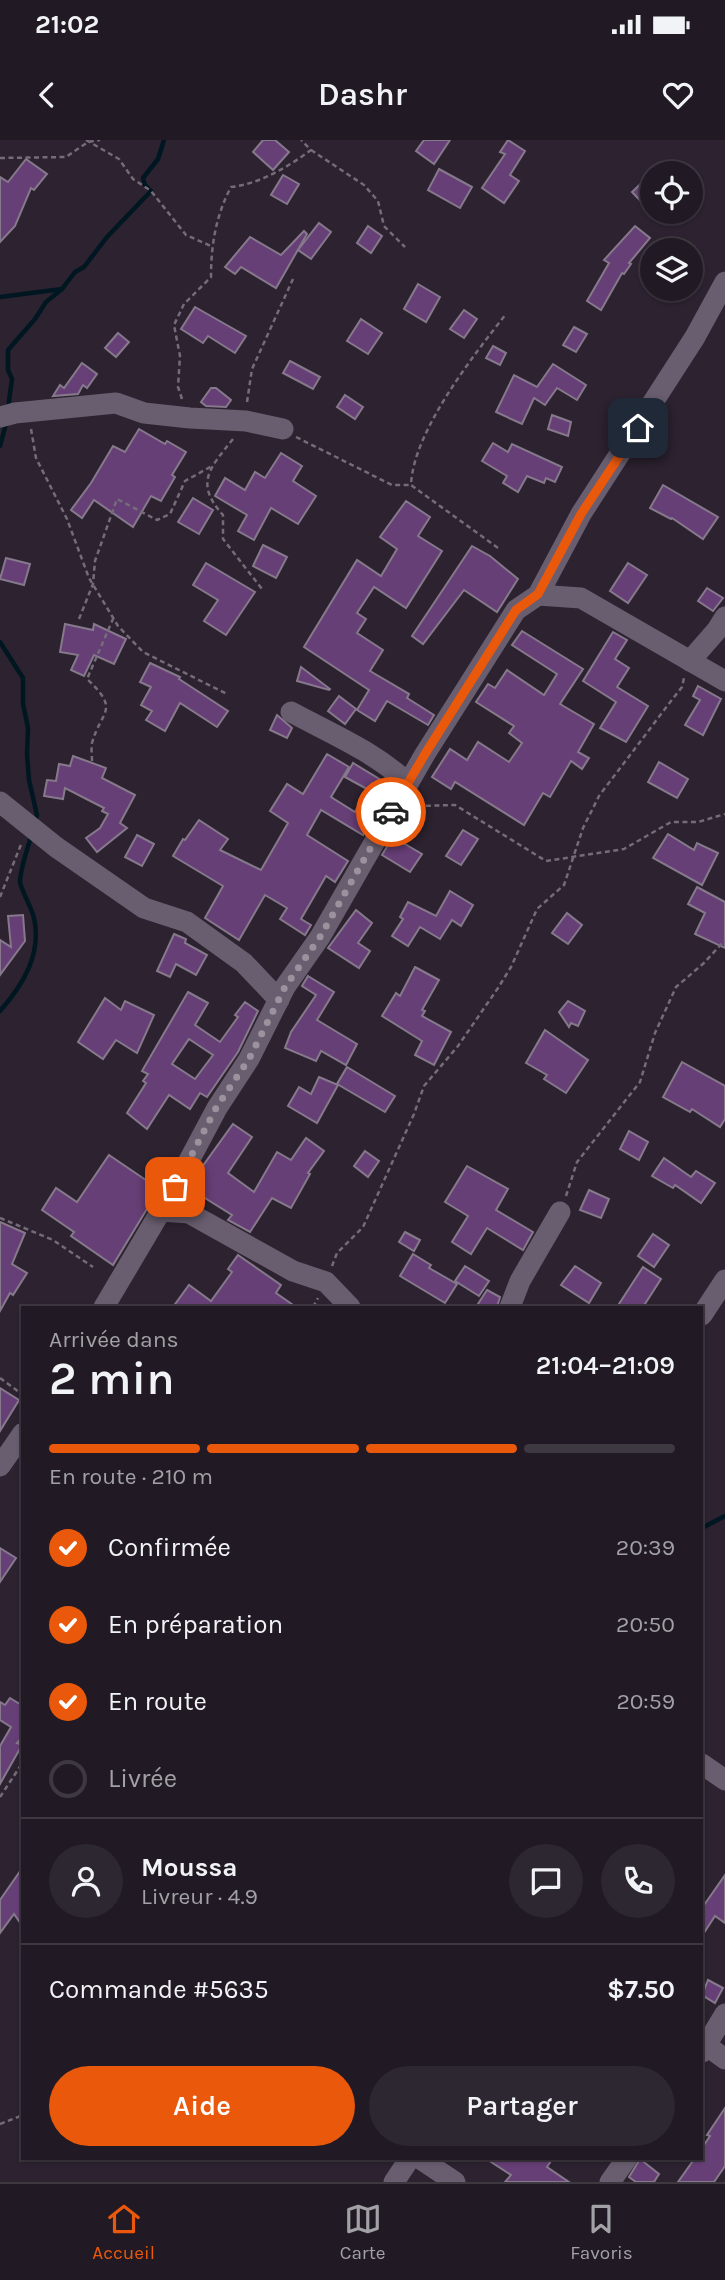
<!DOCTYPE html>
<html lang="fr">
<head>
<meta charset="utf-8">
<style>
  :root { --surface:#211a24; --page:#2d2731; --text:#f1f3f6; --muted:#a2a1a6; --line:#3e3841; --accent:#ea580c }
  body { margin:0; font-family:Karla,sans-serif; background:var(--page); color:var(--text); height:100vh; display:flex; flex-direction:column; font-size:26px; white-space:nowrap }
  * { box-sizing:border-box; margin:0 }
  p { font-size:23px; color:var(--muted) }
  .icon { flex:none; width:38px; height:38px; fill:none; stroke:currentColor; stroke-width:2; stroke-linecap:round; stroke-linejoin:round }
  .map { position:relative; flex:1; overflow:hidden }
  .panel { position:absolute; left:21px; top:1166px; width:682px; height:854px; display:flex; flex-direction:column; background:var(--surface); border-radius:0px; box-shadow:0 2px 5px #0004,0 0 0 2px var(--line) }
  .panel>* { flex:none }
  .tools { position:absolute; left:640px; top:21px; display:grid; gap:14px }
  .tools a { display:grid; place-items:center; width:63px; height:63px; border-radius:50%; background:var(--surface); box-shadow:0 2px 5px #0004,0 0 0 2px var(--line); font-size:35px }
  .pin { position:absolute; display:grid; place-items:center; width:60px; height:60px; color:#fff; margin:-30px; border-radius:14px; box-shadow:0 4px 10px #0006 }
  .courier { position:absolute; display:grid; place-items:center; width:70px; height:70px; margin:-35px; border:5px solid #ea580c; border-radius:50%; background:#fff; color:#222; box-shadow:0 2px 9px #0007 }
  .summary em { font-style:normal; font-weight:600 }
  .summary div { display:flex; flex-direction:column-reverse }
  .summary { display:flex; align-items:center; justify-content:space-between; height:119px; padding:0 28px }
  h1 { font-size:46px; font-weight:600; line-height:52px }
  .bar { display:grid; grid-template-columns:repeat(4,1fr); gap:10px 7px; align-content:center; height:84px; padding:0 28px }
  .bar i { height:9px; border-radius:5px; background:var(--line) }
  .bar .active { background:var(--accent) }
  .bar p { grid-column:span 4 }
  .line { display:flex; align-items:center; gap:18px; padding:0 28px; border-top:2px solid var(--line) }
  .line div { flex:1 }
  .round { display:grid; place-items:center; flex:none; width:74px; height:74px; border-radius:37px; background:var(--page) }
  ol { padding:0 28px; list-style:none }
  li { display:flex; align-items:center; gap:21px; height:77px }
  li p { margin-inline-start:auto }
  li .icon { padding:7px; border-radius:50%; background:var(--accent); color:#fff; stroke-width:4 }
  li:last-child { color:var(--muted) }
  li i { width:38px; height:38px; border:4px solid var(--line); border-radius:50% }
  .action { display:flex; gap:14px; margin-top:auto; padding:14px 28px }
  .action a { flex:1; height:80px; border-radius:42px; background:var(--accent); color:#fff; font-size:28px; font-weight:600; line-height:80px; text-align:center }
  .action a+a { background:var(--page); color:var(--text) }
  .status { display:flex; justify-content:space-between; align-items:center; height:49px; padding:0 35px; background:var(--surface); direction:ltr }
  .status svg { height:19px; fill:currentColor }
  header { display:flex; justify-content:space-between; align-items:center; height:91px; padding:0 28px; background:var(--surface); font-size:32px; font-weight:600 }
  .menu { display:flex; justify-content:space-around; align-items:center; height:98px; border-top:2px solid var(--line); background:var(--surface); font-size:19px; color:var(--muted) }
  .menu a { display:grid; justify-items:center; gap:4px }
  .menu .active { color:var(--accent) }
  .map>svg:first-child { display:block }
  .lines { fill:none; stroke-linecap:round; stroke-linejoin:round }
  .stream { stroke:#001722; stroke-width:4.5 }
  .building { fill:#673f77; stroke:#85798b; stroke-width:2; fill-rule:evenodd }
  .path { stroke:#746c77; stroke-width:2.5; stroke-dasharray:5 3.5; stroke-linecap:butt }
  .minor { stroke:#695e6f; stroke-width:21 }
  .done { stroke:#9a929d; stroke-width:7; stroke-dasharray:0 12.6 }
  .route { stroke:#ea580c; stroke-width:9 }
</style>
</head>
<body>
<div class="status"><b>21:02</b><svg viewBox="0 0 49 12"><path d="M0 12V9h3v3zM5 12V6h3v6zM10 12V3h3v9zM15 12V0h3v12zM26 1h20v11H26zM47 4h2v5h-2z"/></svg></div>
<header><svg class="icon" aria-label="back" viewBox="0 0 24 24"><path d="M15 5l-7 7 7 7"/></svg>Dashr<svg class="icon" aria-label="heart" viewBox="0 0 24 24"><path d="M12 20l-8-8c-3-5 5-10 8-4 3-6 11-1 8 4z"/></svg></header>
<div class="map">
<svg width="725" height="2042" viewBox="0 0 725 2042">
  <rect width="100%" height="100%" fill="#2c2230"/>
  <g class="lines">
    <g class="stream">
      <polyline points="0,157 62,149 75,132 84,127 107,97 151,51 145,45 143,38 158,19 164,0"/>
      <polyline points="8,268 12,239 8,230 8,210 35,179 46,162 62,149"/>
      <polyline points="0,306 6,284"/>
      <polyline points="0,502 23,538 23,564 28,588 27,614 29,640 37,675 35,683"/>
      <path d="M0 871C23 845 42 814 34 778 32 768 21 750 20 742 20 731 28 706 32 694"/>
      <polyline points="702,1388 725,1376"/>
    </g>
  </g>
  <g class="building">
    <polygon points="263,0 275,0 289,12 273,30 253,12"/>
    <polygon points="424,0 450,0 434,24 416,11"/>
    <polygon points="508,0 525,11 510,35 519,41 504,63 482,48 505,14 500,12"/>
    <polygon points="26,19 47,34 34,50 31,48 15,86 0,102 0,37 8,42"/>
    <polygon points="439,29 472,47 460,68 428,50"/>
    <polygon points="653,32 653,74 632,52"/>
    <polygon points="283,35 299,44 287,64 271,55"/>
    <polygon points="319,83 331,92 311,119 298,110"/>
    <polygon points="368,86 382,96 371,113 357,103"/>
    <polygon points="635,86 650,98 629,123 631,124 624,134 622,133 601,170 587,161 609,123 604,120"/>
    <polygon points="304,91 307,94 276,148 241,127 235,134 225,127 250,97 281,115"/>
    <polygon points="418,144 440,157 426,182 404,169"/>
    <polygon points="195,167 246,196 235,213 208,196 203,203 181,189"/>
    <polygon points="464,170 477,179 464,198 450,189"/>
    <polygon points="361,179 382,193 368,214 347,201"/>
    <polygon points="574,187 587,194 576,212 563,205"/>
    <polygon points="118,193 129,202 116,217 105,208"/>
    <polygon points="493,206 506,213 500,225 486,218"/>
    <polygon points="290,221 320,237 313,249 283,233"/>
    <polygon points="82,223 97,234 87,248 83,245 78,254 53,256 60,245 64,248"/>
    <polygon points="553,224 586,245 577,260 557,248 545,265 534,258 522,284 496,272 514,235 537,247"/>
    <polygon points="211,248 216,248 231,260 226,267 206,266 201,262"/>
    <polygon points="345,255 363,267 355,279 337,267"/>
    <polygon points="552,275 571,282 568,296 548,289"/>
    <polygon points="139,289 165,304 167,301 186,312 172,335 175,337 161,361 151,356 133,387 94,360 82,378 71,370 91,343 113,306 125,312"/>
    <polygon points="493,303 508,312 512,304 562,327 555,342 546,338 544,343 527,336 518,352 503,343 507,336 482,321"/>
    <polygon points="281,313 302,326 293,341 316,356 298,384 271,368 254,400 238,391 247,375 215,356 225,338 245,350 255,332 265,338"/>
    <polygon points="663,345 718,377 703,399 672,378 671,379 650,368"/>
    <polygon points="193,358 213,370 199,394 178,382"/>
    <polygon points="406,361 430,377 418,396 442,411 406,468 374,447 357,473 366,479 357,493 383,510 370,531 409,554 407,558 434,575 428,585 387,561 375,581 357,570 369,550 304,507 357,420 381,436 397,409 380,397"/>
    <polygon points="263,405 287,417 276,438 253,426"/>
    <polygon points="472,406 490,416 518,439 497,472 464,450 423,504 412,496"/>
    <polygon points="6,418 30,424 24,445 0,439"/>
    <polygon points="206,423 255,452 226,495 204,481 218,460 193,445"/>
    <polygon points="628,423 647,435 628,463 610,451"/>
    <polygon points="707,448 723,458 713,471 698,461"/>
    <polygon points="65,484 93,490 94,484 126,499 114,524 94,515 84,536 71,530 78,515 60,512"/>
    <polygon points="522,491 583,529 560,564 594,584 578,612 589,618 582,629 571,621 550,657 543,653 524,685 455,642 451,649 432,637 450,609 467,620 478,602 509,622 522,603 509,593 514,586 476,562 488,544 495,548 507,530 544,555 557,534 512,505"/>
    <polygon points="613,492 627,500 615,519 629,528 617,547 648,566 626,602 600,588 616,562 583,541"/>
    <polygon points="150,523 180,537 179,539 228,571 217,587 180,563 165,591 146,580 152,571 141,565 151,547 140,542"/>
    <polygon points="301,527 330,549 329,550 297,541"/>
    <polygon points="698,546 721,559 703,595 685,585 700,560 693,556"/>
    <polygon points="339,556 356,569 345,584 328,571"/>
    <polygon points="277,575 292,588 287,598 270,590"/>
    <polygon points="327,614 349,627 331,657 355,672 367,649 345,637 353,623 391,646 363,695 321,670 307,695 348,721 335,742 326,736 301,779 311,785 305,795 280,779 287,768 265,755 239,800 205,778 223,746 173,716 183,699 185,700 199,680 228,699 220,710 261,730 288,683 270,671 287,644 303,654"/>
    <polygon points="73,616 106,628 102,638 135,655 120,683 127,688 97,712 86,698 100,688 108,674 102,671 104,668 65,648 63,659 44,656 47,640 56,641 59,624 70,626"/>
    <polygon points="659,622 688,639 677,658 648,642"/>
    <polygon points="463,690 478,699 461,725 446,716"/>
    <polygon points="668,694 694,710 697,703 718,713 702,745 653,718"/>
    <polygon points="137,695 154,704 142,726 125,717"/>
    <polygon points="393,697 422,714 410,732 382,715"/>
    <polygon points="697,747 725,762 725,808 695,794 705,773 688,764"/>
    <polygon points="450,751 473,765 461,786 452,780 440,799 420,787 408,806 392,796 403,779 400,777 408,762 436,776"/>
    <polygon points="356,770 372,783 358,803 370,811 359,828 328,808"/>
    <polygon points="567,773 582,785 568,804 552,793"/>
    <polygon points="23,775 25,801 0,835 0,800 11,807 8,776"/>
    <polygon points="174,794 186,799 185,803 207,815 196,835 176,824 170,837 157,831"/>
    <polygon points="415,827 439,840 422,870 425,871 422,876 451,892 434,925 415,915 422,901 382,876 396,853 400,856"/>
    <polygon points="308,836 334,852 317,880 357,904 346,925 321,911 316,921 285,908 291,892 316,855 302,846"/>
    <path d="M188 852 208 863 195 885 220 902 238 877 235 875 245 862 258 871 238 912 207 957 200 953 190 969 169 955 147 989 127 973 146 943 143 941 148 934 142 931ZM189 899 213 915 195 939 172 924Z"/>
    <polygon points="105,858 121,870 125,861 154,875 137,913 116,900 103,919 78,902"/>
    <polygon points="568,861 585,871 578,886 571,883 569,887 559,872"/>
    <polygon points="545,890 588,920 566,953 544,939 547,935 526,923"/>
    <polygon points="682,922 725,946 725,979 720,987 692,969 690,972 663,957"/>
    <polygon points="347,927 395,956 385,972 337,944"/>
    <polygon points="319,937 338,945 317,983 288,966 299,947 311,954"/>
    <polygon points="233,984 252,997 228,1033 254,1052 277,1012 291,1020 306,998 324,1011 308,1033 310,1034 291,1068 272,1058 250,1092 228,1080 232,1075 192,1050 200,1036 197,1034"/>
    <polygon points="629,991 648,1002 639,1020 620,1009"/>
    <polygon points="365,1011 379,1021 368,1037 354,1026"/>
    <polygon points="109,1015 159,1049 113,1125 71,1096 74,1092 42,1070 56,1048 77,1062"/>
    <polygon points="664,1018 691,1037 696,1031 715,1043 701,1063 675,1045 673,1048 652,1036"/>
    <polygon points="467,1026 508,1049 496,1070 533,1092 523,1110 487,1088 471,1114 452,1102 468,1076 445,1062"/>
    <polygon points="589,1050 609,1059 601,1078 580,1070"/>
    <polygon points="0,1082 25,1093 12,1124 27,1133 13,1155 10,1153 0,1171"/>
    <polygon points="405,1092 420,1100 414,1111 399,1102"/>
    <polygon points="653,1094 669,1105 654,1127 638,1116"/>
    <polygon points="413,1114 431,1125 429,1128 457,1144 445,1163 400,1136"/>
    <polygon points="238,1115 281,1145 276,1153 296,1167 173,1167 189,1145 211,1161 232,1132 228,1129"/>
    <polygon points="465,1126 489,1141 479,1156 455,1141"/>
    <polygon points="575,1126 601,1143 589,1163 561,1145"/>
    <polygon points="643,1127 661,1139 643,1167 617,1167"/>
    <polygon points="487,1150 500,1157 497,1167 476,1167"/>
    <polygon points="0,1248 19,1260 0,1291"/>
    <polygon points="0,1408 16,1418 0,1442"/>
    <polygon points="10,1558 23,1566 23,1596 17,1603 22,1605 0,1644 0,1606 11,1587 0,1580 0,1562 5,1565"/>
    <polygon points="23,1727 23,1787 14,1774 0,1793 0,1760"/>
    <polygon points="725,1735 725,1783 715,1776 702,1796 702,1768"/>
    <polygon points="708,1840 723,1848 715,1863 702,1855"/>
    <polygon points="725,1968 725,2026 714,2042 678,2042 695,2018 702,2018 702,2008 710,1996 707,1995"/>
    <polygon points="485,2018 553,2018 547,2027 569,2042 505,2042 511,2035"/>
    <polygon points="640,2019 659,2034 654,2042 636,2042 629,2037"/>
  </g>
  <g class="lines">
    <g class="path">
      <polyline points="86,0 119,19 133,39 151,51 186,95 211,106"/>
      <polyline points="311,10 364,45 378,61 384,86 405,107"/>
      <polyline points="0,18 66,17 88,2 100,0"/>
      <path d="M182 259 178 247 180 216 174 185 184 164 211 137C211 105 216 75 231 47 259 44 288 27 311 10L301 0"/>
      <polyline points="247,262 252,229 293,139"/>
      <polyline points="31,289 36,318 67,379 89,438 118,486 143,512 227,554"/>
      <polyline points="296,297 392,345 411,345"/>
      <path d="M233 299C210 328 194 343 223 375V399L262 449"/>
      <path d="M498 408 411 345C413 292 473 216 506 174"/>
      <polyline points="79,479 93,444 95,421 117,359 157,380 170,374 185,341 212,326"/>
      <path d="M92 621C92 615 91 608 92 603 101 570 121 571 87 539L113 479"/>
      <polyline points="418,664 421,666 455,665 546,721 624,709 671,682 698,682 725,674"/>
      <polyline points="0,757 22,702"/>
      <polyline points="566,1056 577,1022 640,942 655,893 676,847 704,823 725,800"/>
      <polyline points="0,1078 53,1100 93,1127"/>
      <polyline points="332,1126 337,1113 363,1087 414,974 424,946 458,906 498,848 511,827 537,769 564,745 583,688 599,656 671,561 682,547 684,538"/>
      <polyline points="313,1167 318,1158"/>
      <polyline points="0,1238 23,1255"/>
      <polyline points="0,1657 23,1622"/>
      <polyline points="0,1984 23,1975"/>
    </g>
    <g class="minor">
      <polyline points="0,277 15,273 116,263 144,273 190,278 246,281 283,289"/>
      <polyline points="538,455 581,458 725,541"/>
      <polyline points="690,521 717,490 725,477"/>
      <path d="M291 572C332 594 373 611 408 643"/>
      <polyline points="0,662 56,707 144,768 187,782 244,823 279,860"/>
      <polyline points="161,1071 189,1073 293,1131 326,1142 350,1167"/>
      <polyline points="104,1167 175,1047 217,968 249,919 285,847 320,797 425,614 516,470 538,455 581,374 695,197 725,142"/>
      <polyline points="510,1167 520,1141 560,1072"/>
      <polyline points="702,1175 725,1140"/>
      <polyline points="0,1326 23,1293"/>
      <polyline points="702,1624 725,1640"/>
      <polyline points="706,1905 725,1919"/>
      <polyline points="702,1912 725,1874"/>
      <polyline points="419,2018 455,2042"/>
      <polyline points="394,2042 410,2018"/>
      <polyline points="610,2042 627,2018"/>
    </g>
  </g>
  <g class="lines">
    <polyline class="done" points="175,1047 216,968 249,919 285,847 320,797 391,672"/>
    <polyline class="route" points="391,672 425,614 516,470 538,454 581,374 638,288"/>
  </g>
</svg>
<div class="tools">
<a><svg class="icon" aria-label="locate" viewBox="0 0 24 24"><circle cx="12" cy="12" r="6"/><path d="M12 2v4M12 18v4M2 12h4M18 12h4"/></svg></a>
<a><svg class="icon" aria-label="layers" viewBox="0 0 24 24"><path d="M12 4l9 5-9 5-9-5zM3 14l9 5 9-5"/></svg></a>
</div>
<div class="pin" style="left:175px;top:1047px;background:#ea580c"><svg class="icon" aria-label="bag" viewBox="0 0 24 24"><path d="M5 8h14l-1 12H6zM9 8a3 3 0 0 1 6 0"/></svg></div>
<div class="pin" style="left:638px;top:288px;background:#1f2937"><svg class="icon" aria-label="home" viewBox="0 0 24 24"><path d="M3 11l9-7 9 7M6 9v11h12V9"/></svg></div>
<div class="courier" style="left:391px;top:672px"><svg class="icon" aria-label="car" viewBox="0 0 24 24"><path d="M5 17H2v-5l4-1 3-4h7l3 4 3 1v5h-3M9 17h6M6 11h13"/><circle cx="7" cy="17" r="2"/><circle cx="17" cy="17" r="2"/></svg></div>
<section class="panel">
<div class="summary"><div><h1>2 min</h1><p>Arrivée dans</p></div><em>21:04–21:09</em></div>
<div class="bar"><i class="active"></i><i class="active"></i><i class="active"></i><i></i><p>En route · 210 m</p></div>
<ol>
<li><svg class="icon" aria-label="check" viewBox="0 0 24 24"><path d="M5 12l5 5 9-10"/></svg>Confirmée<p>20:39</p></li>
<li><svg class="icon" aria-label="check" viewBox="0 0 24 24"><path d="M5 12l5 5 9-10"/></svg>En préparation<p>20:50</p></li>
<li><svg class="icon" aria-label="check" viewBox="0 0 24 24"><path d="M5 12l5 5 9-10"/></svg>En route<p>20:59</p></li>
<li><i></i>Livrée</li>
</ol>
<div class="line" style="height:126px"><a class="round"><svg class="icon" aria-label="person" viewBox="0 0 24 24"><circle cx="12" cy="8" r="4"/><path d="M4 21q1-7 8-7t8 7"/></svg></a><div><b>Moussa</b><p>Livreur · 4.9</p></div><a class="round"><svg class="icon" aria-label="chat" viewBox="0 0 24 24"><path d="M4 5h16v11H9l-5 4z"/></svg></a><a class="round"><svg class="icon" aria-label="phone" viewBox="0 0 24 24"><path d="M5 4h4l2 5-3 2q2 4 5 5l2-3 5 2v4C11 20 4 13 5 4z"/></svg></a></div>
<div class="line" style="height:91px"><div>Commande #5635</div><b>$7.50</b></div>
<div class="action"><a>Aide</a><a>Partager</a></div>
</section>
</div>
<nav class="menu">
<a class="active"><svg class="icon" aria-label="home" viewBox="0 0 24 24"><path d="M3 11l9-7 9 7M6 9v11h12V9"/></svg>Accueil</a>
<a><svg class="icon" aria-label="map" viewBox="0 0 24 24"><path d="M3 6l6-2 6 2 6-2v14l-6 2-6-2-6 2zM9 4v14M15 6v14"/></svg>Carte</a>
<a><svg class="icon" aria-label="saved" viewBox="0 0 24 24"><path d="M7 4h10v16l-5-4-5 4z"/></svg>Favoris</a>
</nav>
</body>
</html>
